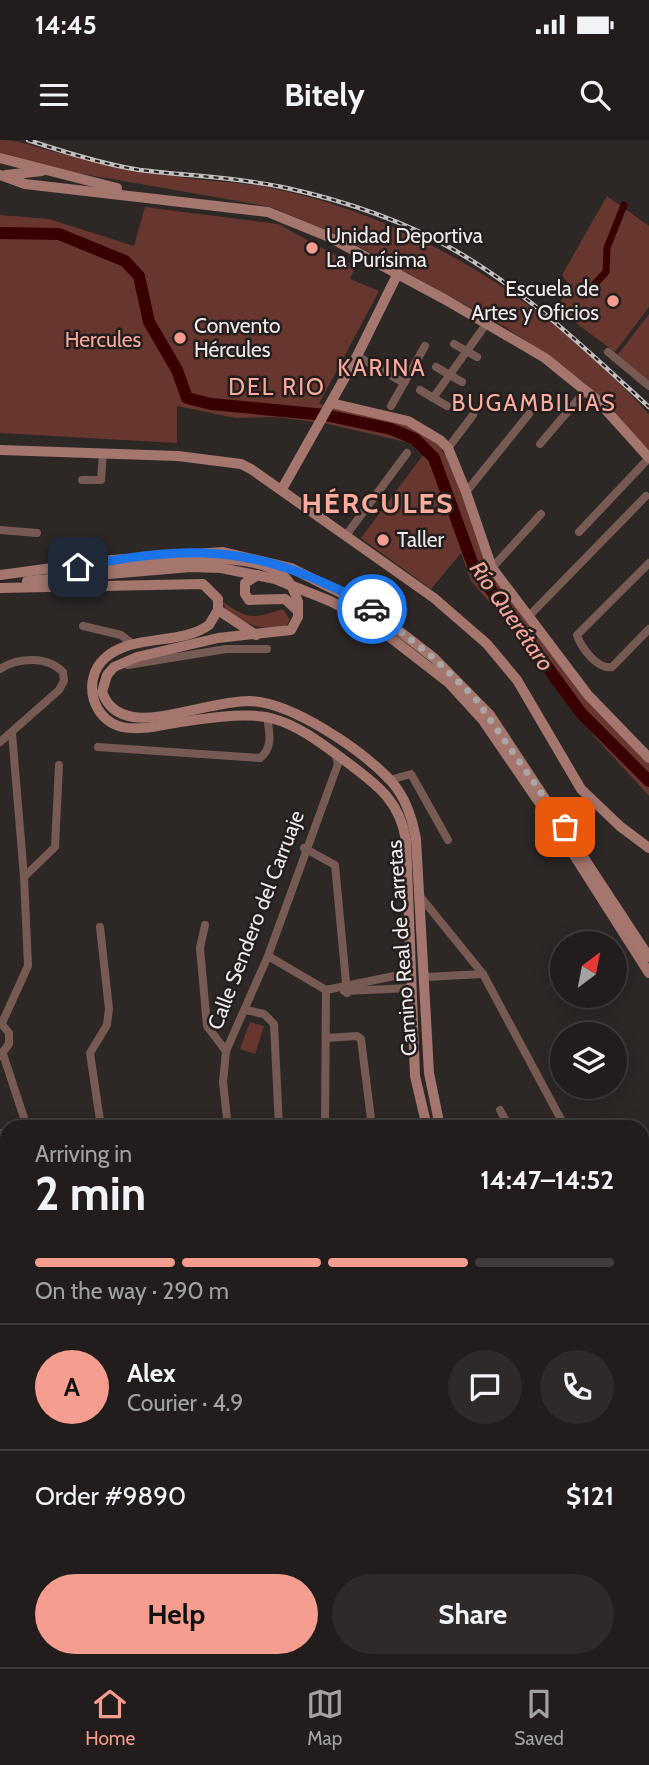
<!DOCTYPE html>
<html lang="en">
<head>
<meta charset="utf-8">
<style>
  :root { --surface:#221d1c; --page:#2e2a29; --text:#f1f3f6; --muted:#a2a2a3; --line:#3f3b3b; --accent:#f59d8e }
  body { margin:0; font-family:Cabin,sans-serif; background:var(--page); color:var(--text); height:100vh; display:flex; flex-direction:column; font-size:26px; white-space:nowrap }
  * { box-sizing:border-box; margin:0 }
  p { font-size:23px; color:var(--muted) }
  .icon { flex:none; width:38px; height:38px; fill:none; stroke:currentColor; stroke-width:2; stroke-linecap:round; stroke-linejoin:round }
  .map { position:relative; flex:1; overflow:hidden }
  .side { position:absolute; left:0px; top:980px; width:649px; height:548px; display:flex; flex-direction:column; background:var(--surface); border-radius:21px 21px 0 0; box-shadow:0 4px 18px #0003,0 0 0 2px var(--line) }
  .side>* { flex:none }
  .needle { width:46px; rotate:32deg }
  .tools { position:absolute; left:550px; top:791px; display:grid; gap:14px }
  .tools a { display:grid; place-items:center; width:77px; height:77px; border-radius:50%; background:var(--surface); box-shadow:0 4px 18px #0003,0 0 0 2px var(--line); font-size:35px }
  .pin { position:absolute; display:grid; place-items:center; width:60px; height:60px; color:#fff; margin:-30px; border-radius:14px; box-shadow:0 4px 10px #0006 }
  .courier { position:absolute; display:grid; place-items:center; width:70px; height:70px; margin:-35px; border:5px solid #1a73e8; border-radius:50%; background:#fff; color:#222; box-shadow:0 2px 9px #0007 }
  .headline em { font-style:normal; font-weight:700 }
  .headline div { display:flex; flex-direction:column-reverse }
  .headline { display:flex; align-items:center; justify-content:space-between; height:119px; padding:0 35px }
  h1 { font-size:46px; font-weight:700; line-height:52px }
  .bar { display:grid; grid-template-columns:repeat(4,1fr); gap:10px 7px; align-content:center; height:84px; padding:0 35px }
  .bar i { height:9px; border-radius:5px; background:var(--line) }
  .bar .on { background:var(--accent) }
  .bar p { grid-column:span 4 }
  .line { display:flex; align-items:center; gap:18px; padding:0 35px; border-top:2px solid var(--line) }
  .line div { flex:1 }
  .round { display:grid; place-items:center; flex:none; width:74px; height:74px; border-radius:37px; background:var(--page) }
  .button { display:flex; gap:14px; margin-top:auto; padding:14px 35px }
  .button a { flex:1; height:80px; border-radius:42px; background:var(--accent); color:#111; font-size:28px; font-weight:700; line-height:80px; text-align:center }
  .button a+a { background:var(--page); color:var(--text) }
  .status { display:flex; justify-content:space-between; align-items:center; height:49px; padding:0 35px; background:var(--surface); direction:ltr }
  .status svg { height:19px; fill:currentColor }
  header { display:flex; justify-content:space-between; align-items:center; height:91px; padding:0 35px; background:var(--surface); font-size:32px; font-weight:700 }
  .menu { display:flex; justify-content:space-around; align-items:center; height:98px; border-top:2px solid var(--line); background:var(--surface); font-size:19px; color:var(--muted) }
  .menu a { display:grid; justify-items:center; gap:4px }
  .menu .on { color:var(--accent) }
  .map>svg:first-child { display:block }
  .green { fill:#67372f }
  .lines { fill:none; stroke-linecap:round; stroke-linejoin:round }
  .canal { stroke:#390000; stroke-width:7 }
  .river { stroke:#390000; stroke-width:12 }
  .street { stroke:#785a55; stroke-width:8 }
  .secondary { stroke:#a4766d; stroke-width:10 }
  .rail-casing { stroke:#c3bfbe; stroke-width:4.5 }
  .rail { stroke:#231e1d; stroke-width:2; stroke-dasharray:5; stroke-linecap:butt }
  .secondary-bridge { stroke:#a4766d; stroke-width:10 }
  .done { stroke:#aaa6a5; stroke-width:7; stroke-dasharray:0 12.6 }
  .route { stroke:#1a73e8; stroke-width:9 }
  .poi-dot { fill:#f59d8e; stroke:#231e1d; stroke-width:2.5 }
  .labels { text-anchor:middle; stroke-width:5; stroke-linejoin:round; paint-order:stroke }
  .poi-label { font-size:21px; fill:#edeae9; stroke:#231e1d; text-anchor:start }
  .park-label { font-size:21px; fill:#f7a89a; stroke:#231e1d }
  .street-label { font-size:21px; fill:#edeae9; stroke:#231e1d }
  .neighbourhood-label { font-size:23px; letter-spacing:2px; fill:#feac9d; stroke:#231e1d }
  .water-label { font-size:23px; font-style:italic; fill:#f6a799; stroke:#231e1d }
  .district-label { font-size:28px; font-weight:bold; letter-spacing:2px; fill:#feac9d; stroke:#231e1d }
</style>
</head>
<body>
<div class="status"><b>14:45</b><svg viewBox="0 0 49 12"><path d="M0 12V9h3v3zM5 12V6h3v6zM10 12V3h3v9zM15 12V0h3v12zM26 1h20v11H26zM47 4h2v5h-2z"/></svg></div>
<header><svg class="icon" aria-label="menu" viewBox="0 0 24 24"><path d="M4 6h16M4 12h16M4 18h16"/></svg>Bitely<svg class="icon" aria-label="search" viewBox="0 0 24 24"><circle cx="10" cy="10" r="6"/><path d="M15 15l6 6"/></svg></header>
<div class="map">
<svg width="649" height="1527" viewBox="0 0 649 1527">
  <rect width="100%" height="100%" fill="#2d2726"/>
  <g class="green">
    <path d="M0 0C19 0 33 6 51 11 87 21 125 27 161 34 196 41 232 41 266 47 412 75 550 164 649 274V312L584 242 507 188 340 96 271 67 38 26 0 13Z"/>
    <polygon points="607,56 649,86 649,167 615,212 557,169 569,145 562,135"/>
    <path d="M145 67 278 84 346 121 355 127 350 139 379 151 319 264C353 272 394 275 425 292 456 309 475 402 494 437L649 623V656L595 597 511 487 471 441 461 413 431 449 361 398 423 315 410 303 324 283 275 277 236 278 177 266V303L0 293V75L49 79 134 106Z"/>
    <polygon points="649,174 649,243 616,217"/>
    <path d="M223 462C250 481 254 478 283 469L290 480 286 486C261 492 247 484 226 471Z"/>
    <polygon points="250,882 264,886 255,914 240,909"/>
  </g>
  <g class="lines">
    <polyline class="canal" points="589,150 606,132 607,108 624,65"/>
    <polyline class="river" points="0,93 59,94 125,121 139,136 149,182 177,230 187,258 211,264 325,275 391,289 415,299 434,318 473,425 581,573 649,641"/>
    <g class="street">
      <polyline points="454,204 477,217"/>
      <polyline points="608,212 649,246"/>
      <polyline points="357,216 404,243"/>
      <polyline points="436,227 462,242"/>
      <polyline points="420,250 447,266"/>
      <polyline points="433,258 487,183"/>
      <polyline points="391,266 425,206"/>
      <polyline points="540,304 586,250"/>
      <polyline points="448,308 473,275"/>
      <polyline points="82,340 101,340 103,313"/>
      <polyline points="466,352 529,274"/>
      <polyline points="0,390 37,393"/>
      <polyline points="579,392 649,318"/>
      <polyline points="347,394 407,313"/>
      <path d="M649 423 577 495C581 508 598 530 612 527L649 489"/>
      <polyline points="492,428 541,374"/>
      <polyline points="529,476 646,356"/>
      <polyline points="83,486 121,495 134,505"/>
      <polyline points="128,525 226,509 267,509"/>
      <path d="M0 529C19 517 47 516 63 532L64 541 59 550 0 602"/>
      <path d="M98 607 260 618C274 607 269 592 267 576"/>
      <polyline points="390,640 411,634 448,700"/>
      <polyline points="304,708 335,725 347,853"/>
      <polyline points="24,737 55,707 59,625"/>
      <polyline points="419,755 483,834 565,987"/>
      <polyline points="205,785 200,808 207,886 226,911"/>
      <polyline points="100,787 109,869 107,885 90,913 101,987"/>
      <polyline points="268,816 326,850 409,833"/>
      <polyline points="425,837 483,834"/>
      <polyline points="344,851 410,848"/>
      <polyline points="246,870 264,874 274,884 279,987"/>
      <polyline points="0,882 9,893 9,904 0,916"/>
      <polyline points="2,883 28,826 24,737 12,593"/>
      <polyline points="326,898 357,896 361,899 372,987"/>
      <polyline points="3,914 27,987"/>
      <polyline points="500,970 509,987"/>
      <polyline points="228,987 223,942 226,911 268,816 338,624 335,612"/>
      <polyline points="325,987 326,850"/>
      <polyline points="0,993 7,1017"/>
      <polyline points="642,1128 649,1138"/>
      <polyline points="642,1231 649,1226"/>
      <polyline points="0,1241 7,1236"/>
      <polyline points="642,1295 649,1290"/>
      <polyline points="0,1311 7,1308"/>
      <polyline points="0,1375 7,1389"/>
      <polyline points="642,1461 649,1468"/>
      <polyline points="642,1488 649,1482"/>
      <polyline points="73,1521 82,1527"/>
      <polyline points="180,1521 181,1527"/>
      <polyline points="586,1521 593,1527"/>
      <polyline points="104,1527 106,1521"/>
      <polyline points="525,1527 526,1521"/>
    </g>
    <g class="secondary">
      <polyline points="0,18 117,48"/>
      <polyline points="0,35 25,44 268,72 327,96 446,160 545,218 597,260 649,318"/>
      <polyline points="6,35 42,31"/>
      <polyline points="331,263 408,281 440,300 448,308 466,352 492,428 588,555 649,618"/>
      <polyline points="0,310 178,316 241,324 251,329 434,458 487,504 517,540 581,649 621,687 649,708"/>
      <polyline points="282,349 357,216 398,133"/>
      <polyline points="0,435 112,420 223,412 291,428 367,466 434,518 490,575 649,817"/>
      <polyline points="258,435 245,443 245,454 249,460 285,459 298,471"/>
      <polyline points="27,441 191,427 221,428 275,439 330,461 373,484 449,543 482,579 560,693 649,833"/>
      <path d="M0 448 203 444 218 459V470L209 485C180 506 131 493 104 519 82 540 92 580 122 587 141 591 161 585 180 582 270 569 279 571 352 626 380 647 400 663 406 700L415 936 427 987"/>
      <path d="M298 462V477L291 490 218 498 137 517 114 527 107 535 102 552C108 567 117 574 133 577 161 582 216 561 249 561 292 562 362 610 391 641 406 658 412 678 416 699L429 933 440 987"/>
      <polyline points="218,470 256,495"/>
      <polyline points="642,1350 649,1359"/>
      <polyline points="642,1377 649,1387"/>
    </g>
    <g class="rail-casing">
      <path id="rail" d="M28 0C64 12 102 24 140 30 188 36 235 37 282 47 342 60 403 80 456 111 527 152 589 212 649 267"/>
    </g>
    <use href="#rail" class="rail"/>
    <path class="secondary-bridge" d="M112 426C152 422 250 408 282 435 291 442 294 451 298 462"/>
  </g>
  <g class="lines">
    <polyline class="done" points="372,469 434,518 475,558 565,687"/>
    <path class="route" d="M78 427C164 409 233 403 315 439 335 448 355 456 372 469"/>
  </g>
  <g class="poi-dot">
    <circle cx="312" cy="108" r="7"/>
    <circle cx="613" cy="161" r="7"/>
    <circle cx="180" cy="198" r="7"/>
    <circle cx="383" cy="400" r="7"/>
  </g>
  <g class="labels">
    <g class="poi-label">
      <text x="326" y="103">Unidad Deportiva<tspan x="326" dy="24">La Purísima</tspan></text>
      <text x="599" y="156" text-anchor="end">Escuela de<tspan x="599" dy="24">Artes y Oficios</tspan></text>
      <text x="194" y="193">Convento<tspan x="194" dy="24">Hércules</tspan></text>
      <text x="397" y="407">Taller</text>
    </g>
    <g class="park-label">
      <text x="103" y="207">Hercules</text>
    </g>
    <g class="street-label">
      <text transform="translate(256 780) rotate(-69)" y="7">Calle Sendero del Carruaje</text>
      <text transform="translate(402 808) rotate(-94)" y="7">Camino Real de Carretas</text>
    </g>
    <g class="neighbourhood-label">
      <text x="382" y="236">KARINA</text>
      <text x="277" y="255">DEL RIO</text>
      <text x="534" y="271">BUGAMBILIAS</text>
    </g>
    <g class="water-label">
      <text transform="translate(512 476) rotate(55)" y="8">Río Querétaro</text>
    </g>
    <g class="district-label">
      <text x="378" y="373">HÉRCULES</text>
    </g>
  </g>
</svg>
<div class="tools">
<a><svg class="needle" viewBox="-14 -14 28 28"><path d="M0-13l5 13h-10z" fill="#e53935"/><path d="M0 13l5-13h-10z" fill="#a2a2a3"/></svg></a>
<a><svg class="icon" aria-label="layers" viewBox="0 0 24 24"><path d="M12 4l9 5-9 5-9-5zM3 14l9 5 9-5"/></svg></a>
</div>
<div class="pin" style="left:565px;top:687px;background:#ea580c"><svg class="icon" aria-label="bag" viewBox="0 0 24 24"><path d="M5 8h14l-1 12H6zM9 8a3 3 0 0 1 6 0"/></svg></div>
<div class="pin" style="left:78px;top:427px;background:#1f2937"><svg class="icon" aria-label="home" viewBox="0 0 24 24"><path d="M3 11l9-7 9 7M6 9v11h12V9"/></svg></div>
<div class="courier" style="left:372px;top:469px"><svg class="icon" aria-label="car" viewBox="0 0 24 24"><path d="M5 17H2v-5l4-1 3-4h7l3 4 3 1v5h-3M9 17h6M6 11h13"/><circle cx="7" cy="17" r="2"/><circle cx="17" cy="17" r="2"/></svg></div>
<section class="side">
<div class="headline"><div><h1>2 min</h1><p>Arriving in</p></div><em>14:47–14:52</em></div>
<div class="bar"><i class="on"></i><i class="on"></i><i class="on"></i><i></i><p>On the way · 290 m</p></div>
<div class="line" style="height:126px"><b class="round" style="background:var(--accent);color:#111">A</b><div><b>Alex</b><p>Courier · 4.9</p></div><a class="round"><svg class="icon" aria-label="chat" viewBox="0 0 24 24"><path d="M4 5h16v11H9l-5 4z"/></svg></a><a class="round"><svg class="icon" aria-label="phone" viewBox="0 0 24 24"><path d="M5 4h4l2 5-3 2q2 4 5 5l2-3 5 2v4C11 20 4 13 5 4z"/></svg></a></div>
<div class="line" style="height:91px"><div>Order #9890</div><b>$121</b></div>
<div class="button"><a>Help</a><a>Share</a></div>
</section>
</div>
<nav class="menu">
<a class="on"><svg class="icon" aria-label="home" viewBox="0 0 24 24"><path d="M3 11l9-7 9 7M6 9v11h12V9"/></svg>Home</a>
<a><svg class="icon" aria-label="map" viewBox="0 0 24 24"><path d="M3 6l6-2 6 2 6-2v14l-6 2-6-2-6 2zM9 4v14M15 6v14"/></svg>Map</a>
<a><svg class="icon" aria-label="saved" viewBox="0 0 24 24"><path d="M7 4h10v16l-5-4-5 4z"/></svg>Saved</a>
</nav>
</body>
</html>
